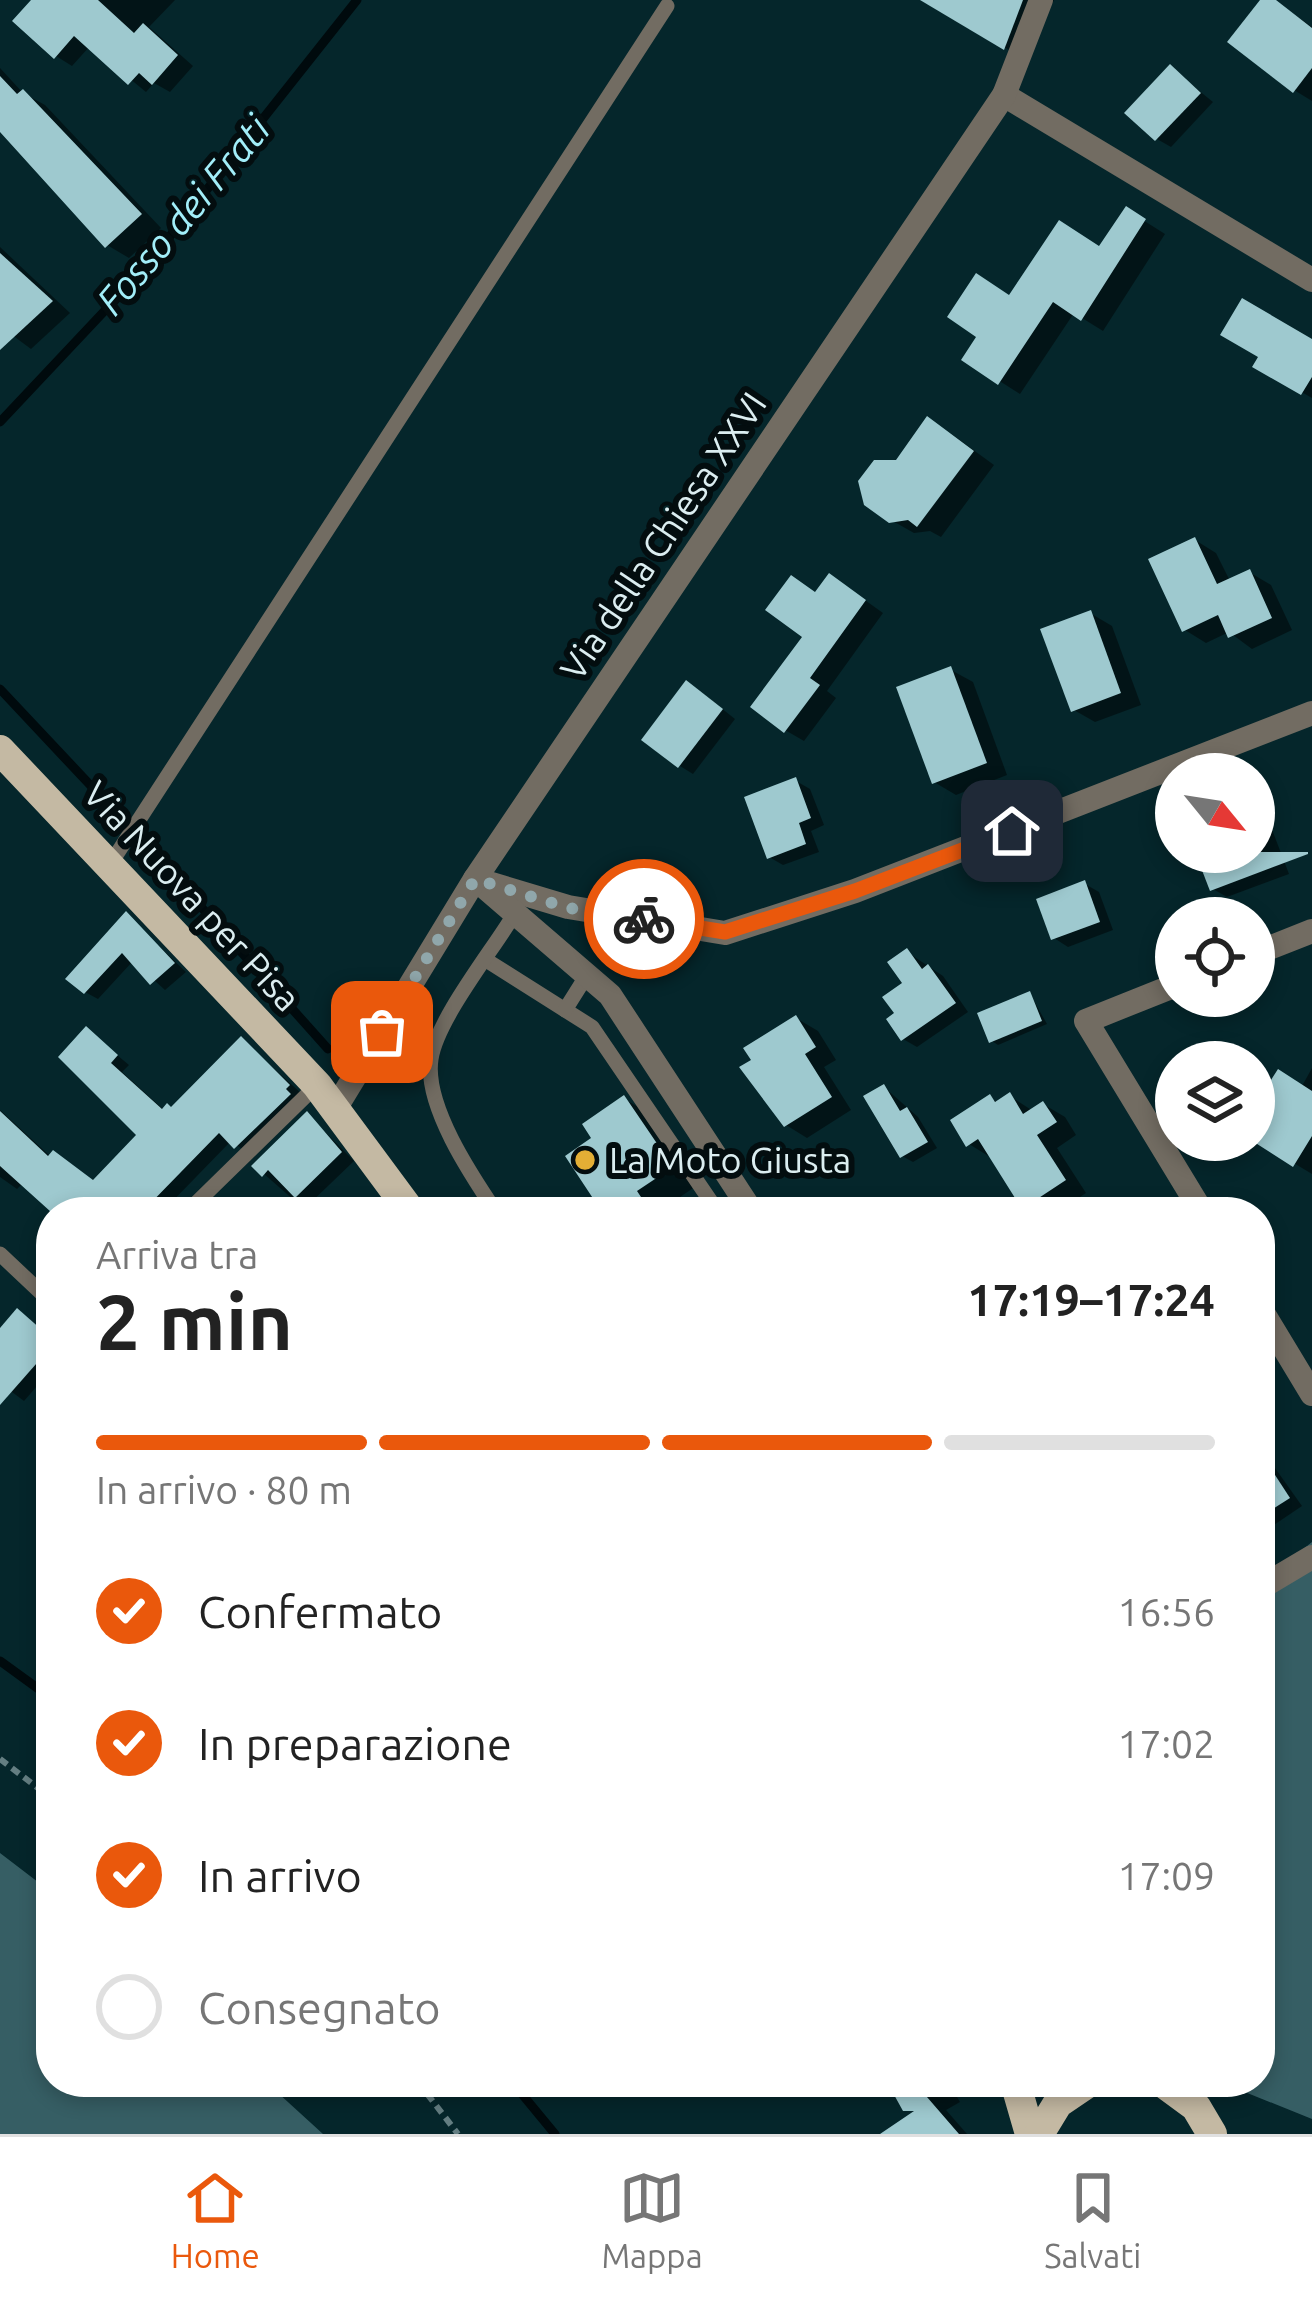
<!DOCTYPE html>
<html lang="it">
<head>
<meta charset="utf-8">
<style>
  :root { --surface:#fff; --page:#f2f2f2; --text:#222; --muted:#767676; --line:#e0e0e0; --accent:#ea580c }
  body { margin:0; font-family:Ubuntu,sans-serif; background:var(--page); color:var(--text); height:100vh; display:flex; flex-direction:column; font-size:45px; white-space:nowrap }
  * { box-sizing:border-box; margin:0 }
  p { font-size:39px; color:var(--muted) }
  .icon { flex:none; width:66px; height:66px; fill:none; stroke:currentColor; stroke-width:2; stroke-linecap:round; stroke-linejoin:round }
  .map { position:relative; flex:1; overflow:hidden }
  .panel { position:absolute; left:36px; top:1197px; width:1239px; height:900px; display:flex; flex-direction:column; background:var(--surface); border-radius:48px; box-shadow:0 6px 18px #0003 }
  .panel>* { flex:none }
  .needle { width:78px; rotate:120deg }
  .tools { position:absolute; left:1155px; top:753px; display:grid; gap:24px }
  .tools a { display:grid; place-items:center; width:120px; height:120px; border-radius:50%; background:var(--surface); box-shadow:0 6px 18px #0003; font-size:60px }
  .pin { position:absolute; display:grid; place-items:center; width:102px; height:102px; color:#fff; margin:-51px; border-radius:24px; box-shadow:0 6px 18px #0006 }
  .courier { position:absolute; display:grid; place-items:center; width:120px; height:120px; margin:-60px; border:9px solid #ea580c; border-radius:50%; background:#fff; color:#222; box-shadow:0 3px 15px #0007 }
  .summary em { font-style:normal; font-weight:700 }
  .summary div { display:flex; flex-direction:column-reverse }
  .summary { display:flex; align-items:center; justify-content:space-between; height:204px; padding:0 60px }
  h1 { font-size:78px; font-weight:700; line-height:90px }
  .bar { display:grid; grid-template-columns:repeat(4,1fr); gap:18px 12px; align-content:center; height:144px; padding:0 60px }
  .bar i { height:15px; border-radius:9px; background:var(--line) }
  .bar .selected { background:var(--accent) }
  .bar p { grid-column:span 4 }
  ol { padding:0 60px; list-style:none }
  li { display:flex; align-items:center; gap:36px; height:132px }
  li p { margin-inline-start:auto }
  li .icon { padding:12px; border-radius:50%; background:var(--accent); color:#fff; stroke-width:4 }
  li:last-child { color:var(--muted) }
  li i { width:66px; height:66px; border:6px solid var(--line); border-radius:50% }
  .menu { display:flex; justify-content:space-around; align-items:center; height:168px; border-top:3px solid var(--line); background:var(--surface); font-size:33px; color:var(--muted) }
  .menu a { display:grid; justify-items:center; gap:6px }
  .menu .selected { color:var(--accent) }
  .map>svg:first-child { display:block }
  .forest { fill:#365e64 }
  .shadow { fill:#0007 }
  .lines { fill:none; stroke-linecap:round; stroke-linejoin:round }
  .stream { stroke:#000a0d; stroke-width:9 }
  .building { fill:#9ec9cf }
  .path { stroke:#647e82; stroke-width:6; stroke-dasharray:9 6; stroke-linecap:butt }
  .lane { stroke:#726c62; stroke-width:15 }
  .street { stroke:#726c62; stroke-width:24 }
  .primary { stroke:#c4b9a3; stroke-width:30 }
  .done { stroke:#90a7ab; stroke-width:12; stroke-dasharray:0 21.6 }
  .route { stroke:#ea580c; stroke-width:15 }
  .poi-dot { fill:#e3ae35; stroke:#030d0f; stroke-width:4.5 }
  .labels { text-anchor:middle; stroke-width:12; stroke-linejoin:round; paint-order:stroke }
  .street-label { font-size:36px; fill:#dbedf0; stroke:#030d0f }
  .poi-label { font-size:36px; fill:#dbedf0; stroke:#030d0f; text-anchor:start }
  .water-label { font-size:39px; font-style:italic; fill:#a2eef9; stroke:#030d0f }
</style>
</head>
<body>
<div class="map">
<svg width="1312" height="2134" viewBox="0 0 1312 2134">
  <rect width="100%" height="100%" fill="#05262b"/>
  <g class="forest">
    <polygon points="1312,1542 1312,2119 1220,2082 1260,2082 1260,1584"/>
    <polygon points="0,1853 51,1892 51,2082 266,2082 323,2134 0,2134"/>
  </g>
  <g class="shadow">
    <polygon points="35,0 175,0 149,27 193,66 170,92 154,83 146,92 90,46 72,66 56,56"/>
    <polygon points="926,0 1054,0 1026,60"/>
    <polygon points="1264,0 1274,0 1312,27 1312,101 1294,90"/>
    <polygon points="0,68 23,93 45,105 161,228 129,258 107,245 0,123"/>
    <polygon points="1171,68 1213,102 1171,147 1157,139"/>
    <polygon points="1127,210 1165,234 1103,331 1074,313 1020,394 965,359 1100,249"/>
    <polygon points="0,247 70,313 31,349 0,326"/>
    <polygon points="1312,342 1312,398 1256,366 1262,356"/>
    <polygon points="950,433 994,465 941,537 930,531 914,533 891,520 897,463"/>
    <polygon points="1195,540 1216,553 1230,581 1249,572 1271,585 1292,630 1252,649 1229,632 1206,643 1185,630"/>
    <polygon points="848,588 883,613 827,691 836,698 804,741 785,730 817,594"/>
    <polygon points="1090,613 1112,626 1141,705 1095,722 1074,710"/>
    <polygon points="951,670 973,682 1007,775 956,795 934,782"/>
    <polygon points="701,692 735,719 693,774 680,766"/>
    <polygon points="796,781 810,789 824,825 811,831 819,852 783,865 769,857"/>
    <polygon points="1257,819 1271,827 1289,874 1227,897 1213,889 1199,852 1254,852"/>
    <polygon points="1085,884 1099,892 1113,930 1068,947 1054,938"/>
    <polygon points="126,915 186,972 165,990 133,961 98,999 85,992 107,932"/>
    <polygon points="907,952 943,976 968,1012 917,1047 903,1039 898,1014"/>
    <polygon points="1030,994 1047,1024 998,1045 992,1041"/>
    <polygon points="796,1018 818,1031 836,1060 824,1067 851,1110 807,1138 786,1125"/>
    <polygon points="87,1030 129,1065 122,1072 164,1110 172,1110 242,1040 302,1094 249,1154 231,1141 162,1212 55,1212 23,1183 17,1189 0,1177 0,1110 51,1157 95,1183 140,1135"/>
    <polygon points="1312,1068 1312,1174 1254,1139 1254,1128 1302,1086"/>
    <polygon points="884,1087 918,1117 937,1148 913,1162 902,1156"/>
    <polygon points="1010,1096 1033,1111 1043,1104 1065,1117 1076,1135 1057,1148 1086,1193 1057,1212 1024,1206 990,1157 969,1144 990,1098 999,1103"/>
    <polygon points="624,1099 653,1115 699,1184 664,1208 667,1212 604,1212 595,1139"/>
    <polygon points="308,1115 354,1161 304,1209 255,1166"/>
    <polygon points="18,1312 51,1337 51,1370 24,1401 0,1383 0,1333"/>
    <polygon points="1260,1447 1302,1506 1265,1531 1260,1528"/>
    <polygon points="890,2082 948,2082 960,2102 946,2110 967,2134 885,2134 915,2114"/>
  </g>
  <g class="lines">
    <g class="stream">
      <polyline points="0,422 144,269 357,0"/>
      <polyline points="0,689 108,804"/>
      <polyline points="144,843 328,1049"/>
      <polyline points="0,1661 51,1698"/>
      <polyline points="512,2082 555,2134"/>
    </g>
  </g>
  <g class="building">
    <polygon points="31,0 98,0 134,33 143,23 178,55 152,85 139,73 128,85 74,36 54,59 12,21"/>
    <polygon points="920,0 1023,0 1004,50"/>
    <polygon points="1260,0 1276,0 1312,28 1312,68 1293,93 1227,42"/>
    <polygon points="1170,64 1201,93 1155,141 1124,113"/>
    <polygon points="0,76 17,94 23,89 142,214 105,248 0,132"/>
    <polygon points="1126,206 1146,219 1081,321 1053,302 998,385 961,360 976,337 947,317 976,273 1009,295 1059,220 1099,246"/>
    <polygon points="0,253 53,301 0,350"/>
    <polygon points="1242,298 1312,339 1312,377 1301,395 1252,367 1258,357 1220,335"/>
    <polygon points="927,416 974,451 917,527 908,520 889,523 864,505 858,481 874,460 896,460"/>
    <polygon points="1195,537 1217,584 1250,569 1272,618 1228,638 1218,615 1182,632 1148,559"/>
    <polygon points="829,573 866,600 810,678 820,685 784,733 750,707 802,637 765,610 791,575 815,592"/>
    <polygon points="1091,610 1121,693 1071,712 1040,629"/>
    <polygon points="951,666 987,763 932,784 896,687"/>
    <polygon points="686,680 723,709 678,768 641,740"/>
    <polygon points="796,777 811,818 799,823 806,844 767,859 744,797"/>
    <polygon points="1195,852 1308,852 1308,854 1210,891"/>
    <polygon points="1085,880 1100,922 1051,940 1036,899"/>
    <polygon points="126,911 175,963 150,985 122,953 84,994 65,979"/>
    <polygon points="907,948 922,969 928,964 956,1003 901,1041 886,1019 894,1013 882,997 902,983 887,962"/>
    <polygon points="1030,991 1042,1021 989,1043 977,1013"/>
    <polygon points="796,1015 816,1047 805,1054 832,1097 784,1127 739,1067 751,1060 743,1048"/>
    <polygon points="86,1026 118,1055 111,1063 162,1109 167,1103 171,1107 241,1036 290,1085 286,1089 291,1094 234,1149 219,1133 142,1212 51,1212 0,1166 0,1111 48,1156 53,1150 93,1180 136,1135 58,1057"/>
    <polygon points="1278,1069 1312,1091 1312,1136 1293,1167 1254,1142 1254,1085 1264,1091"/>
    <polygon points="884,1084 900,1111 907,1107 928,1142 900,1158 863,1096"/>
    <polygon points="1010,1092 1023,1114 1043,1101 1057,1122 1037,1135 1066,1180 1022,1209 978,1139 966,1147 950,1120 990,1094 995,1102"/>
    <polygon points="624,1095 673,1167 637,1191 651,1212 602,1212 565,1156 591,1138 582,1124"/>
    <polygon points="307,1111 342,1152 295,1198 268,1170 262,1177 251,1166"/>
    <polygon points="17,1308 51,1338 51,1347 0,1405 0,1328"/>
    <polygon points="1260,1452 1290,1498 1260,1517"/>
    <polygon points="887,2082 914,2082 959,2134 880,2134 914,2111 903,2111"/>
  </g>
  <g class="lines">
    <g class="path">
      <polyline points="0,1759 51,1798"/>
      <polyline points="418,2082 458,2134"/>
    </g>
    <g class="lane">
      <polyline points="109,866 667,6"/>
      <polyline points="486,960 592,1027 718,1212"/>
      <polyline points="565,1010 587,975"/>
      <polyline points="187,1212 317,1085"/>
      <path d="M496 1212C471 1175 424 1105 431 1059 437 1019 493 950 515 913"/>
      <polyline points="0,1254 51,1302"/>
    </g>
    <g class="street">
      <polyline points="1004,95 1312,280"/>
      <polyline points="475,879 568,907 725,933 855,891 1312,713"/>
      <polyline points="481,884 610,995 752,1212"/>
      <polyline points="1254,954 1312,931"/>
      <polyline points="1176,985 1086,1021 1202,1212"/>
      <polyline points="335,1109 475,879 1004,95 1041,0"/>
      <polyline points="1260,1308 1312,1394"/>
      <polyline points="1260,1588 1312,1557"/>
    </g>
    <g class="primary">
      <polyline points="0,750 317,1085 411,1212"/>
      <polyline points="1015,2082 1030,2134"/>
      <polyline points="1162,2082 1196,2107 1212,2134"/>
      <polyline points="1039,2134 1058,2103 1089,2082"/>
    </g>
  </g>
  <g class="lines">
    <polyline class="done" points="382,1032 475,879 568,908 644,919"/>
    <polyline class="route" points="644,919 725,932 855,891 1012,831"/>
  </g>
  <circle class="poi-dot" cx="585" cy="1160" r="12"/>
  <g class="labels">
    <g class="street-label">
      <text transform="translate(663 536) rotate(-56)" y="13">Via della Chiesa XXVI</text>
      <text transform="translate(192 896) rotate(47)" y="13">Via Nuova per Pisa</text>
    </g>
    <g class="poi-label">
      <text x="609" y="1173">La Moto Giusta</text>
    </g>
    <g class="water-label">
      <text transform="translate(183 215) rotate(-50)" y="14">Fosso dei Frati</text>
    </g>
  </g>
</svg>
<div class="tools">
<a><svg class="needle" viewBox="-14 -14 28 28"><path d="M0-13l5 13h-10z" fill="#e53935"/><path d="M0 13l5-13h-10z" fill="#767676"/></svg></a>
<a><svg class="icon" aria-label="locate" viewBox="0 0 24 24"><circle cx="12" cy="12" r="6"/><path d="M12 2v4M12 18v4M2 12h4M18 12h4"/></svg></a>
<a><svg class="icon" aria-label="layers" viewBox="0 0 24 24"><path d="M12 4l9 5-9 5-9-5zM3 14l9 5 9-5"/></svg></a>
</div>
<div class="pin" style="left:382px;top:1032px;background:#ea580c"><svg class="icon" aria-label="bag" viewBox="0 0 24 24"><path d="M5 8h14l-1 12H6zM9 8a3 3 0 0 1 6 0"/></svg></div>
<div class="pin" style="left:1012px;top:831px;background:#1f2937"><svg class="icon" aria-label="home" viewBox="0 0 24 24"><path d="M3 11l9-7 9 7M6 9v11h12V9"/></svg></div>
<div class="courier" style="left:644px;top:919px"><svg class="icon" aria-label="bike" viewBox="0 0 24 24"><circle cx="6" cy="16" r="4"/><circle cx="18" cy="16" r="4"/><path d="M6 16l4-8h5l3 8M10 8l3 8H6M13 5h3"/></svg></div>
<section class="panel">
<div class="summary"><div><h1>2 min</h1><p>Arriva tra</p></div><em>17:19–17:24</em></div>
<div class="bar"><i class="selected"></i><i class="selected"></i><i class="selected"></i><i></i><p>In arrivo · 80 m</p></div>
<ol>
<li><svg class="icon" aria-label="check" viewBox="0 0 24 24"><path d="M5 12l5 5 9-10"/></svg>Confermato<p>16:56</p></li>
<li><svg class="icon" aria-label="check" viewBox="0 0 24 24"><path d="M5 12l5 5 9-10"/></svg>In preparazione<p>17:02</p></li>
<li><svg class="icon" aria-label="check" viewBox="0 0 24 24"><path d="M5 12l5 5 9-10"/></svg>In arrivo<p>17:09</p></li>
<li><i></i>Consegnato</li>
</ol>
</section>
</div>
<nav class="menu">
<a class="selected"><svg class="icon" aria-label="home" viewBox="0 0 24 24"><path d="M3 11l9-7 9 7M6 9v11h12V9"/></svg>Home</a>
<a><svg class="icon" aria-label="map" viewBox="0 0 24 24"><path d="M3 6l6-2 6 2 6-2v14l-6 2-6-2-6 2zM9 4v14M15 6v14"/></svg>Mappa</a>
<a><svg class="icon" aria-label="saved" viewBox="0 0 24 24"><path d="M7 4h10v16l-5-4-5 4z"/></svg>Salvati</a>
</nav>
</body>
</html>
